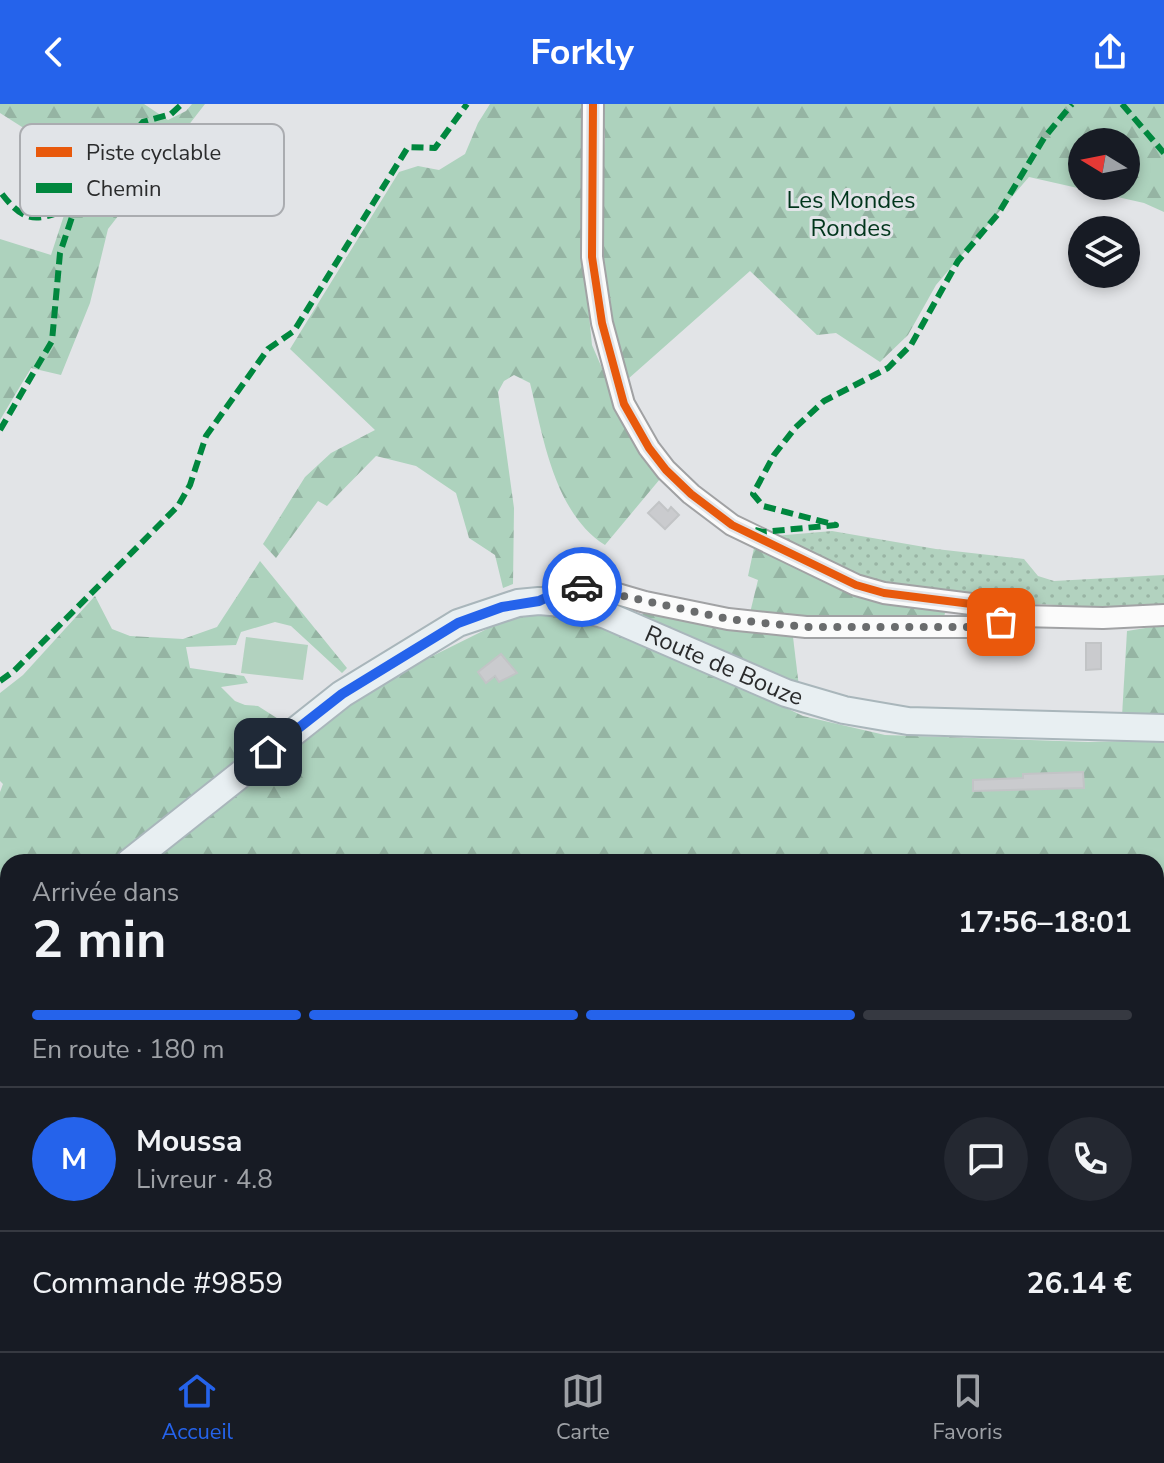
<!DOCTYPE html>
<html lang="fr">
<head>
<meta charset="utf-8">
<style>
  :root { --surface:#171b24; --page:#242831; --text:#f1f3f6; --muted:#9ea1a6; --line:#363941; --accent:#2563eb }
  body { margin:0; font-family:"Nunito Sans",sans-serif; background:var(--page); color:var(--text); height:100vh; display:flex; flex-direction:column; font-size:30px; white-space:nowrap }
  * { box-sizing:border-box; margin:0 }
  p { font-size:26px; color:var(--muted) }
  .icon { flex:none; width:44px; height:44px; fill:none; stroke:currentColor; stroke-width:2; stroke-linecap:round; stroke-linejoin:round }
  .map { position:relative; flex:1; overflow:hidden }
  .sheet { position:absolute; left:0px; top:750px; width:1164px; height:498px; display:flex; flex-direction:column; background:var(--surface); border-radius:24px 24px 0 0; box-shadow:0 4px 12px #0003 }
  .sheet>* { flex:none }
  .needle { width:52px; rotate:280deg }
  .controls { position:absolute; left:1068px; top:24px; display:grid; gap:16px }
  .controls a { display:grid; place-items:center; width:72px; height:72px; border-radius:50%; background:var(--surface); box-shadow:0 4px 12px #0003; font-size:40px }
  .pin { position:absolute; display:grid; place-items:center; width:68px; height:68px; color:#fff; margin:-34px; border-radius:16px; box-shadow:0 4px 12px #0006 }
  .courier { position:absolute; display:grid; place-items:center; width:80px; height:80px; margin:-40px; border:6px solid #2563eb; border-radius:50%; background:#fff; color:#222; box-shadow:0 2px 10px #0007 }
  .head em { font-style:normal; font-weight:700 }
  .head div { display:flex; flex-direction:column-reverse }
  .head { display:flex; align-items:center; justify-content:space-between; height:136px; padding:0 32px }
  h1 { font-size:52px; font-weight:700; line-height:60px }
  .bar { display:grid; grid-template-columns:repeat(4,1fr); gap:12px 8px; align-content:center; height:96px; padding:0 32px }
  .bar i { height:10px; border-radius:6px; background:var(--line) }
  .bar .active { background:var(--accent) }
  .bar p { grid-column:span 4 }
  .line { display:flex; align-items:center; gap:20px; padding:0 32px; border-top:2px solid var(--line) }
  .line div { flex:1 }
  .round { display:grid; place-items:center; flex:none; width:84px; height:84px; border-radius:42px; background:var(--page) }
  header { display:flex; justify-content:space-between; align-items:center; height:104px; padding:0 32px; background:var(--accent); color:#fff; font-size:36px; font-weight:700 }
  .tabs { display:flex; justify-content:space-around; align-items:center; height:112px; border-top:2px solid var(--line); background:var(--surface); font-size:22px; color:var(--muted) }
  .tabs a { display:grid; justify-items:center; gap:4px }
  .tabs .active { color:var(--accent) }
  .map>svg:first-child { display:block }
  .grass { fill:url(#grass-dots) }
  .forest { fill:url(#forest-firs); fill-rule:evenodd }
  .pitch { fill:#b2d2bf }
  .building { fill:#cacbce; stroke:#c2c4c6; stroke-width:2 }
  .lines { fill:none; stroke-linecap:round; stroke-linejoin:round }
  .minor-casing { stroke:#a1a2a4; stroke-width:24 }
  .major-casing { stroke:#a9b6bb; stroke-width:30 }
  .minor { stroke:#fbfbfb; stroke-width:20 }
  .major { stroke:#e8eff2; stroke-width:26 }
  .quiet { stroke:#00873e; stroke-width:6; stroke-dasharray:12 6; stroke-linecap:butt }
  .cycleway-casing { stroke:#e1e4e8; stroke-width:13 }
  .cycleway { stroke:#e8590c; stroke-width:8 }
  .done { stroke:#6a6c6d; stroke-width:8; stroke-dasharray:0 14.4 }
  .route { stroke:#2563eb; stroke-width:10 }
  .labels { text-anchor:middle; stroke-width:6; stroke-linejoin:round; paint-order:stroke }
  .park-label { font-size:24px; fill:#00351b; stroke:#e1e4e8 }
  .street-label { font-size:24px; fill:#2a2b2c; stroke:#e1e4e8 }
  .key { fill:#e1e4e8; stroke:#aaacb0; stroke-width:2 }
  .key-label { font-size:22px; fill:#2a2b2c }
</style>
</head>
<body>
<header><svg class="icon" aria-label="back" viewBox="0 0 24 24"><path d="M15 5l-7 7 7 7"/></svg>Forkly<svg class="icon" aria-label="share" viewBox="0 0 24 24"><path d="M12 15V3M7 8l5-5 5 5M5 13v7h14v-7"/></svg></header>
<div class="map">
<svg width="1164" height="1247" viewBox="0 0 1164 1247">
  <defs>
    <pattern id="grass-dots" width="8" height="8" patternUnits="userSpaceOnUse" patternTransform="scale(2)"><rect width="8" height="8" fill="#b2d2bf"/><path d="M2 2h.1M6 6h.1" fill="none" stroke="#99b4a4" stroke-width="1.8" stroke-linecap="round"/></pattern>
    <pattern id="forest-firs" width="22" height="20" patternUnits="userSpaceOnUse" patternTransform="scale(2)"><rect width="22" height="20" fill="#add2bd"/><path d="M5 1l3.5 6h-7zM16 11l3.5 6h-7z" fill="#95b4a3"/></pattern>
  </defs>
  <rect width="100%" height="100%" fill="#e2e4e7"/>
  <g class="grass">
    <polygon points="832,427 936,445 1024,455 1038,472 1054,477 1164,471 1164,504 1120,504 1034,500 901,484 857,472 774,432"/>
    <polygon points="1156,1212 1164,1214 1164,1247 1023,1247 1028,1240 1156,1240"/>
    <polygon points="319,1240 453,1240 445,1247 310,1247"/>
  </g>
  <g class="forest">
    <polygon points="0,0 144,0 168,16 186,7 192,0 205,0 108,125 90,199 61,271 31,264 0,316 0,135 51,151 68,99 91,72 52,42 0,9"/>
    <path d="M490 0H582L588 19 583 151 592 241 636 343 660 375 605 441C554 409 543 332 530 279L514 271 504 277 498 288 514 404 513 480 503 484 495 451 469 434 456 389 416 362 376 352 327 402 318 397 276 454 263 440 305 373 331 349 375 326 290 245 399 68 418 62 439 66 465 50 478 19Z"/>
    <path d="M602 0H1164V108L1144 99 1029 73 936 181 908 231 880 258 836 229 817 231 750 167 628 275 609 219 597 159 605 32ZM1082 38H1126V82H1082Z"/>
    <polygon points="754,444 873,496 904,502 946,505 943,517 749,513 758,476 748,472"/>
    <polygon points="260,457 347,564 342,569 291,522 275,518 241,528 236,541 186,543 190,564 244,572 248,579 221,583 235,597 245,601 258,602 283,618 111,758 8,758 8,854 0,860 0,688 3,680 0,677 0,589 23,571 95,492 112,525 130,532 183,535 217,523"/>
    <polygon points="660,507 793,533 799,583 638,511"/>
    <polygon points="553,509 588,517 694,560 803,612 885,631 1088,638 1164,636 1164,1214 1156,1212 1156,758 153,758 364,586 513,512"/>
    <polygon points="1164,521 1164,611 1122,612 1127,527"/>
    <polygon points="8,964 8,1240 319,1240 310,1247 0,1247 0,969"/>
    <polygon points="453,1240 1028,1240 1023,1247 445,1247"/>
  </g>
  <polygon class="pitch" points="246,533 308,541 303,576 241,569"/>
  <g class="building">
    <polygon points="659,398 668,407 671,403 679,411 665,425 648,409"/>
    <polygon points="1086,539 1101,539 1101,565 1086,566"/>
    <polygon points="501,550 517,569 499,578 495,572 486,579 478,568"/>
    <polygon points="1083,668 1084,684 973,687 973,676 1023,674 1023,670"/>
  </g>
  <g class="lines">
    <g class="minor-casing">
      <g id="minor">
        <polyline points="593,0 592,153 602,219 624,300 649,344 666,366 691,390 732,421 856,481 884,489 987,502 1020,512"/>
        <polyline points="540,496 567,484 597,484 645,498 728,515 806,523 982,523 1020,512 1103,514 1164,511"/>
      </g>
    </g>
    <g class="major-casing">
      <g id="major">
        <path id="s1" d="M130 758 342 590 458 519 518 499 539 497 563 499 606 511 786 589 844 606 908 617 1164 624"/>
        <polyline points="0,873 8,867"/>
      </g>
    </g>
    <use href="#minor" class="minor"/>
    <use href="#major" class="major"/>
    <g class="quiet">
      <polyline points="1122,0 1164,49"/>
      <path d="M2 90C28 124 39 114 75 104"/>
      <polyline points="0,326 52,237 60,149 75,104 93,75 143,18 171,10 182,0"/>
      <polyline points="755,426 763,428 836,421 763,402 753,390 774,351 795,324 824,297 888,264 911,241 958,157 998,110 1044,34 1072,0"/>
      <polyline points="0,577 14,567 178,402 190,381 206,332 268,245 294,227 408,43 435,44 467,0"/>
      <polyline points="1156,1161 1164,1164"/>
      <polyline points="1013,1240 1025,1247"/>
      <polyline points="382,1247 385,1240"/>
    </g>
    <g class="cycleway-casing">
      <polyline id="cycleway" points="593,0 592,153 602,219 624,300 649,344 666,366 691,390 732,421 856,481 884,489 987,502 1020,512"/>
    </g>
    <use href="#cycleway" class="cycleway"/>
  </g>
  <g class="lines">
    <polyline class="done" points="582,483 728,515 764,519 806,523 982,523 1001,518"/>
    <polyline class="route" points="268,648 342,590 458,519 502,503 539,497 567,484 582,483"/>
  </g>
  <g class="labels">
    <g class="park-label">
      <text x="851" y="104">Les Mondes<tspan x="851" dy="28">Rondes</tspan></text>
    </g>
    <g class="street-label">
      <text dy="8" stroke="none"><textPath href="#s1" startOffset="688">Route de Bouze</textPath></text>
    </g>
  </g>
  <rect x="20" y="20" width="264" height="92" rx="12" class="key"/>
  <rect x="36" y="43" width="36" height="10" fill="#e8590c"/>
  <rect x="36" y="79" width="36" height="10" fill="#00873e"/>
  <g class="key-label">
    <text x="86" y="56">Piste cyclable</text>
    <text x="86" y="92">Chemin</text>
  </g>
</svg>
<div class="controls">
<a><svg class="needle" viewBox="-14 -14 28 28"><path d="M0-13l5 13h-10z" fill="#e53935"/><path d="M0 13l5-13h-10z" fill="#9ea1a6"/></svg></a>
<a><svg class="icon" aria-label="layers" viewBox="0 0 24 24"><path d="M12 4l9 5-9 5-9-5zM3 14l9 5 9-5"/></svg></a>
</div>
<div class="pin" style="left:1001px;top:518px;background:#ea580c"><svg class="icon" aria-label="bag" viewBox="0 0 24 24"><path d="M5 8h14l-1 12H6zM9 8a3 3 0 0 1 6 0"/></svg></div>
<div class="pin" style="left:268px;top:648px;background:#1f2937"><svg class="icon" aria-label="home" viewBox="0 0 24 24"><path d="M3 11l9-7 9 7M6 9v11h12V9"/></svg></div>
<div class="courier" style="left:582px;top:483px"><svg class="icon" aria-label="car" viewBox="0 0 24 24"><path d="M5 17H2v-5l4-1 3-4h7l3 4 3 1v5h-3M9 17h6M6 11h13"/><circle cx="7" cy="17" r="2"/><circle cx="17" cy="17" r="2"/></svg></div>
<section class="sheet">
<div class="head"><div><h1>2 min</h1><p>Arrivée dans</p></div><em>17:56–18:01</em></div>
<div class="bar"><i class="active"></i><i class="active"></i><i class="active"></i><i></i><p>En route · 180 m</p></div>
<div class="line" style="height:144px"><b class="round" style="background:var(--accent);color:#fff">M</b><div><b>Moussa</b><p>Livreur · 4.8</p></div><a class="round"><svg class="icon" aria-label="chat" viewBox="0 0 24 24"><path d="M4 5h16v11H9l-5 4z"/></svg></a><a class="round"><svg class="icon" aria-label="phone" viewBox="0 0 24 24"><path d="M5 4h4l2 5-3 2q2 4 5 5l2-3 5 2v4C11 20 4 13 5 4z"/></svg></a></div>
<div class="line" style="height:104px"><div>Commande #9859</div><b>26.14 €</b></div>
</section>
</div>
<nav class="tabs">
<a class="active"><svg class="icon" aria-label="home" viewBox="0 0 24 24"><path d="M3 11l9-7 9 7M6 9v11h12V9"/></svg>Accueil</a>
<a><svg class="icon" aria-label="map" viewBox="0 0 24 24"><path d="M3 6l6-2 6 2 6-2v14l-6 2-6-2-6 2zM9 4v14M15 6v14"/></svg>Carte</a>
<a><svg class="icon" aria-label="saved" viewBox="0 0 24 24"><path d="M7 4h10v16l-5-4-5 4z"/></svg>Favoris</a>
</nav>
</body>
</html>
